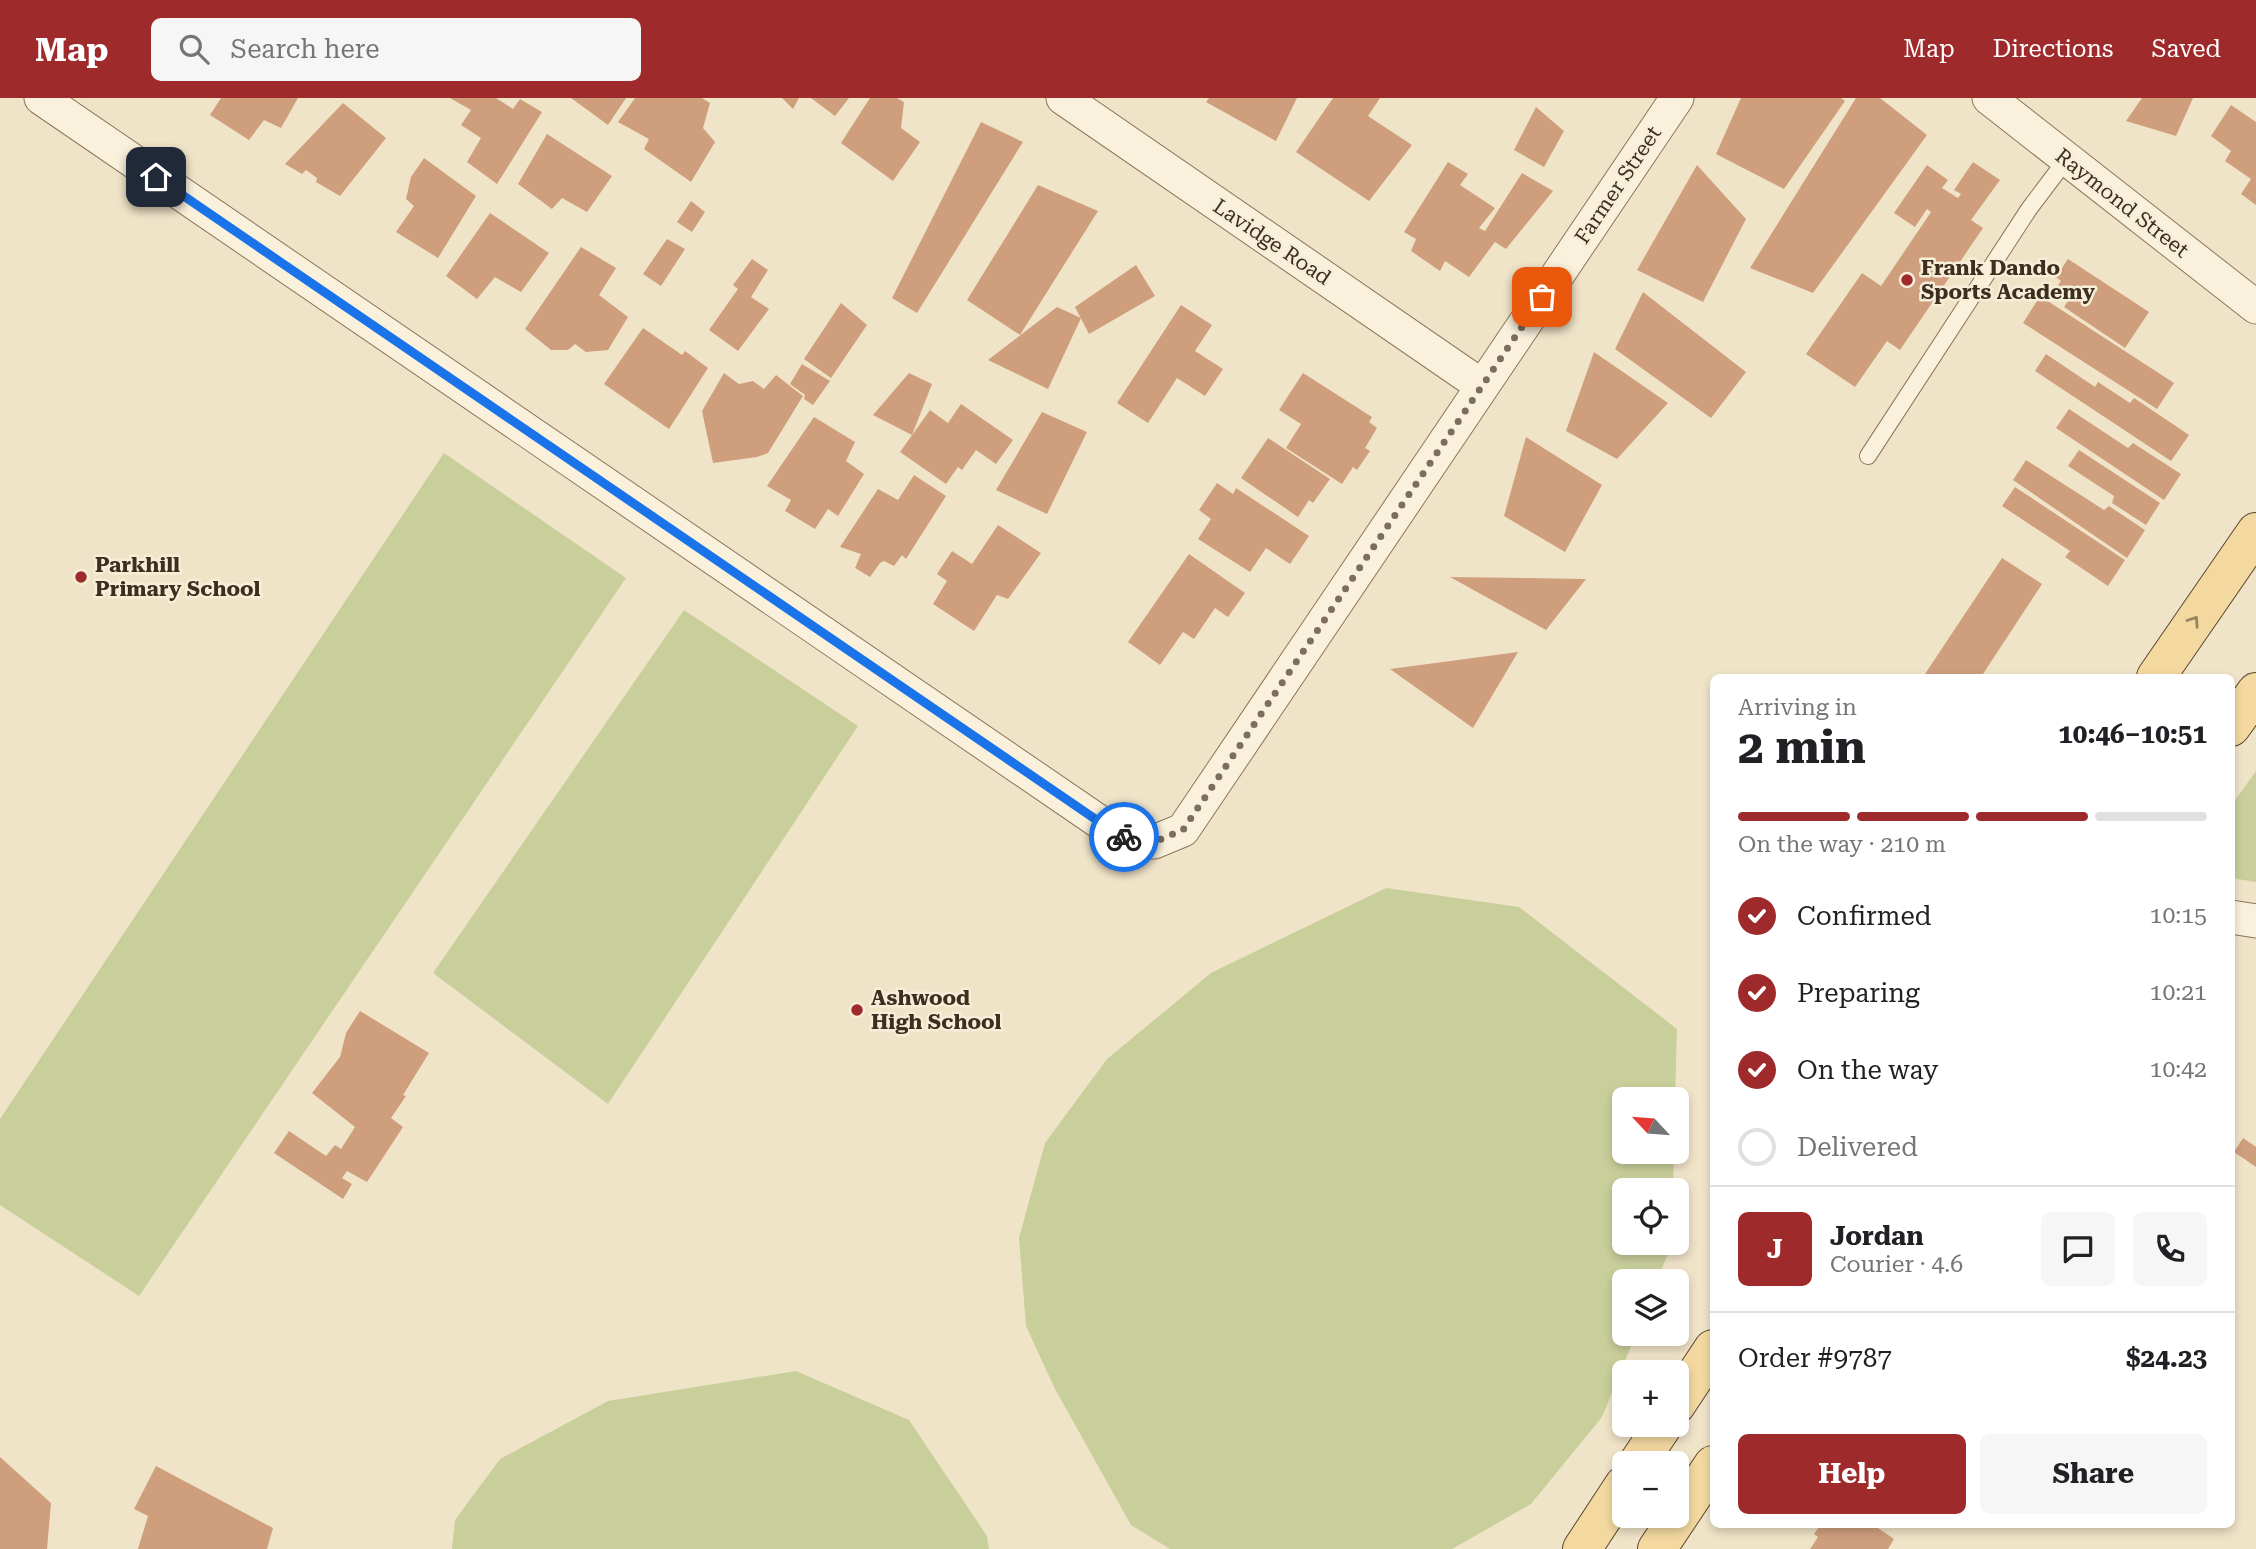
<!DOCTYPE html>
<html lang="en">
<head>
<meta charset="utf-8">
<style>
  :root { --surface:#fff; --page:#f6f6f6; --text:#202124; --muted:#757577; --line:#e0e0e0; --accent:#9e2a2b }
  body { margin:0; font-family:"Roboto Serif",serif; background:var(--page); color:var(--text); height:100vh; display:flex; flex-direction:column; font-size:26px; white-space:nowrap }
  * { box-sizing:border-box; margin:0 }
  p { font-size:23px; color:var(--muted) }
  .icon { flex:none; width:38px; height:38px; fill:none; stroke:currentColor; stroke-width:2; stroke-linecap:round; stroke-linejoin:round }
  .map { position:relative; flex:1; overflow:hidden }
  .drawer { position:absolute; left:1710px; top:576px; width:525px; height:854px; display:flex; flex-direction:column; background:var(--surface); border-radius:10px; box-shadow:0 4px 10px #0003 }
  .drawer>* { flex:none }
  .needle { width:46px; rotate:296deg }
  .fabs { position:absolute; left:1612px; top:989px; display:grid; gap:14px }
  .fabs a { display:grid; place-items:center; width:77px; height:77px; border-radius:10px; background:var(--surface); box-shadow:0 4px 10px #0003; font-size:35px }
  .pin { position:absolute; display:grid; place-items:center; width:60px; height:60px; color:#fff; margin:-30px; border-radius:14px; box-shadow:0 4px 10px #0006 }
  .courier { position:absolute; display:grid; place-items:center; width:70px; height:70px; margin:-35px; border:5px solid #1a73e8; border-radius:50%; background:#fff; color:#222; box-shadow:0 2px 9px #0007 }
  .headline em { font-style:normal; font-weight:700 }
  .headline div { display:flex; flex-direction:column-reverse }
  .headline { display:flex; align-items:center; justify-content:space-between; height:119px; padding:0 28px }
  h1 { font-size:46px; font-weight:700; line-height:52px }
  .bar { display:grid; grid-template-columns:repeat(4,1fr); gap:10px 7px; align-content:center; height:84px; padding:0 28px }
  .bar i { height:9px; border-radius:5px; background:var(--line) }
  .bar .current { background:var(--accent) }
  .bar p { grid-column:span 4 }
  .line { display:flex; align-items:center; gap:18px; padding:0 28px; border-top:2px solid var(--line) }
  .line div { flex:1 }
  .round { display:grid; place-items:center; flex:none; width:74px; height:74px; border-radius:10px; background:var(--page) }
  ol { padding:0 28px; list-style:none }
  li { display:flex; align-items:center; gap:21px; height:77px }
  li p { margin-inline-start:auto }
  li .icon { padding:7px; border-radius:50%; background:var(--accent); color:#fff; stroke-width:4 }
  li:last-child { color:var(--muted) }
  li i { width:38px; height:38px; border:4px solid var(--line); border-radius:50% }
  .cta { display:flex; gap:14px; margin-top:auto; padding:14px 28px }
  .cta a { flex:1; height:80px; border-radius:10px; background:var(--accent); color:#fff; font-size:28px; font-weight:700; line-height:80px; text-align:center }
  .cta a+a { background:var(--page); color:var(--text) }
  header { display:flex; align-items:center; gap:42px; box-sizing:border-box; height:98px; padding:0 35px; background:var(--accent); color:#fff }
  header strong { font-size:33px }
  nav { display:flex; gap:38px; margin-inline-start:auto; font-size:24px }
  .search { width:490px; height:63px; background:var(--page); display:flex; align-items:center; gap:18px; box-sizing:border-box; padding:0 24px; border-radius:10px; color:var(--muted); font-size:26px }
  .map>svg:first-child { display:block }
  .green { fill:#c9cf9b }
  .building { fill:#cf9f7d }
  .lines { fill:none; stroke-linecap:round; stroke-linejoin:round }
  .lane-casing { stroke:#8d765c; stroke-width:18 }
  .street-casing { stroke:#8d765c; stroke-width:35 }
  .primary-casing { stroke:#5b4430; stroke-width:40 }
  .lane { stroke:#faf1dc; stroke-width:16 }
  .street { stroke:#faf1dc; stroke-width:33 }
  .primary { stroke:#f3d9a0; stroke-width:38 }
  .oneway { stroke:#988460 }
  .done { stroke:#7c6e5b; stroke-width:7; stroke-dasharray:0 12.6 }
  .route { stroke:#1a73e8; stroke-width:9 }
  .poi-dot { fill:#9e2a2b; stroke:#f7eed8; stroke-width:2.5 }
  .labels { text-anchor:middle; stroke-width:5; stroke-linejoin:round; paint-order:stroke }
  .street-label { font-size:21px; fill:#3d2e20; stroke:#f7eed8 }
  .poi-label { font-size:21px; font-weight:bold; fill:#3d2e20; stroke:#f7eed8; text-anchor:start }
</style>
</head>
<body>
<header>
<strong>Map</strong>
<div class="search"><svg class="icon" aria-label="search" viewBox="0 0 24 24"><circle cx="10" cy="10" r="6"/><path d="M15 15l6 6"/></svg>Search here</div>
<nav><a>Map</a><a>Directions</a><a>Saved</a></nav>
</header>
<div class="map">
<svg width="2256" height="1451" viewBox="0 0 2256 1451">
  <rect width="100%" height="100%" fill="#f0e4c8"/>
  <g class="green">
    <polygon points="444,355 626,480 139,1198 0,1107 0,1021"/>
    <polygon points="684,512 858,628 608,1006 433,875"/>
    <polygon points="2256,673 2256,784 2231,780 2231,708"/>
    <polygon points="1386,790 1519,809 1677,931 1675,1001 1624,1001 1624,1054 1674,1054 1673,1092 1624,1092 1624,1144 1672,1145 1671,1148 1657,1183 1624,1183 1624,1236 1636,1236 1602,1319 1531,1406 1452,1451 1170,1451 1131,1427 1055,1291 1026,1228 1019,1140 1045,1045 1107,961 1211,875"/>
    <polygon points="796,1273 909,1322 987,1438 989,1451 452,1451 455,1422 500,1361 608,1303"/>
  </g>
  <g class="building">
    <polygon points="221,0 298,0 281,30 264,22 249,42 210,17"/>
    <polygon points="450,0 496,0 513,11 520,1 542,14 497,86 467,64 481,40 461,27 471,12"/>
    <polygon points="571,0 626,0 608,27"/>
    <polygon points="635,0 702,0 710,5 703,30 715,44 691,84 644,51 649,41 618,24"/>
    <polygon points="782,0 799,0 793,11"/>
    <polygon points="811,0 849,0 835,18"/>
    <polygon points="870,0 897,0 904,4 901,30 920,44 893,83 841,45"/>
    <polygon points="1209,0 1297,0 1276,43 1206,4"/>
    <polygon points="1333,0 1380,0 1368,18 1412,47 1369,103 1296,54"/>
    <polygon points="1741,0 1841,0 1845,3 1784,91 1716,56"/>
    <polygon points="1856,0 1880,0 1927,37 1813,195 1750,170"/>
    <polygon points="2142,0 2193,0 2176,38 2126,23"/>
    <polygon points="343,5 386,40 340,98 316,84 317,80 306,72 302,76 285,66"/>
    <polygon points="2231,7 2256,24 2256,107 2241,96 2251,81 2225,63 2231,53 2211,38"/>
    <polygon points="1536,9 1564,33 1544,69 1514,52"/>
    <polygon points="981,24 1023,44 917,215 892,200"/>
    <polygon points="547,36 612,78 587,114 562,100 552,111 518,86"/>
    <polygon points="424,60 476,98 438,160 396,134 414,108 406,101 411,79"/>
    <polygon points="1448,64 1468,76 1460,87 1495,110 1479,130 1485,133 1522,75 1553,93 1506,151 1495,144 1469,179 1445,163 1440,173 1411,153 1416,141 1404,134"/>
    <polygon points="1973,64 2000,82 1971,122 1983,130 1900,252 1887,243 1855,289 1806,256 1862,175 1881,188 1931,114 1927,111 1915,129 1894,115 1927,67 1948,82 1942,90 1958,100 1961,96 1954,92"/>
    <polygon points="1697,67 1746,121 1703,204 1637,172"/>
    <polygon points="1038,87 1098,113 1020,237 967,202"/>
    <polygon points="691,103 705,114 692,134 677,124"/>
    <polygon points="490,115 549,155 521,194 495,179 477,201 446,178"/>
    <polygon points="667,141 685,151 661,188 643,176"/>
    <polygon points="581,149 616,170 599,197 628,219 608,252 586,254 575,246 568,252 551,252 525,231"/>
    <polygon points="752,161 768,172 751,199 769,211 738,253 709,232 738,191 733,187"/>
    <polygon points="2068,161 2149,214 2125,250 2064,209 2073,196 2058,187 2061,183 2056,179"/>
    <polygon points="1136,167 1155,198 1089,236 1075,209"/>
    <polygon points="1643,194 1746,274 1711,320 1615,251"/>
    <polygon points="2040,198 2174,285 2157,311 2023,225"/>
    <polygon points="841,205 867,227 831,280 804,261"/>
    <polygon points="1181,207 1212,227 1195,253 1223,271 1205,298 1177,280 1148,325 1117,305"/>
    <polygon points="1057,209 1081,220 1048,291 988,262"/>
    <polygon points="643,230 682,257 685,253 708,270 669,331 604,286"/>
    <polygon points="1594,254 1668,305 1617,361 1566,333"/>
    <polygon points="2046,256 2095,289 2098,284 2130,305 2134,300 2189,337 2171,363 2035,273"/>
    <polygon points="802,266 830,283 813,307 804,301 805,297 790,286"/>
    <polygon points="724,275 739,286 753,283 764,291 776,277 803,298 768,355 757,359 713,365 702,313"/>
    <polygon points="909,275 932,286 912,337 873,317"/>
    <polygon points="1303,275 1372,319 1369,324 1377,330 1365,350 1370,353 1357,372 1353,369 1342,386 1286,350 1301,326 1279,312"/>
    <polygon points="961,306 1013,342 996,366 976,352 962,372 958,369 946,386 900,354 930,312 948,325"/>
    <polygon points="2069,311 2128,350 2133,345 2181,376 2164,402 2056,330"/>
    <polygon points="1042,314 1087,334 1047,416 996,392"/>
    <polygon points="814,319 855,344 846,363 864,376 838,418 828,411 815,431 785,413 791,402 767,388"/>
    <polygon points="1526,339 1602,387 1565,454 1504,418"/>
    <polygon points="1268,340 1330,381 1313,405 1309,402 1298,419 1241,380"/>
    <polygon points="2079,352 2160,405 2146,427 2112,405 2114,398 2068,368"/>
    <polygon points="2026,362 2104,412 2109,408 2145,432 2127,460 2013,382"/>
    <polygon points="914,377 946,398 906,461 902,457 894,468 884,463 880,465 870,479 855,470 861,456 840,449 878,391 898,402"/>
    <polygon points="1217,385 1233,396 1236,390 1309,438 1290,466 1266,450 1250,474 1198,441 1211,421 1199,412"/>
    <polygon points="2015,389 2125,462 2108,488 2065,459 2070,453 2002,408"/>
    <polygon points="998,427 1041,455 1008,501 997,497 974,533 933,506 947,483 937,476 952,453 972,466"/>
    <polygon points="1189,456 1245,495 1228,519 1215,510 1194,541 1183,534 1160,567 1128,544"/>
    <polygon points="2002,460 2042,486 1981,579 1923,579"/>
    <polygon points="1450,479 1586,481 1546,532"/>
    <polygon points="1518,554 1473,630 1390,571"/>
    <polygon points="360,913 429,955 403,997 406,998 391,1020 403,1029 367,1084 347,1073 342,1080 352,1086 343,1101 274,1055 289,1033 326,1058 335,1047 341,1051 355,1029 312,995 340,959 346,935"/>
    <polygon points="2243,1040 2256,1049 2256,1069 2234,1054"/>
    <polygon points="0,1359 51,1405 47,1451 0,1451"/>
    <polygon points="156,1368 273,1430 267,1451 138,1451 148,1418 134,1411"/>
    <polygon points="1821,1426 1872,1426 1894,1441 1888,1451 1810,1451 1818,1439 1814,1436"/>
  </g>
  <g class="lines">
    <g class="lane-casing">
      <polyline id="lane" points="1868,358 2029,111 2066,62"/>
    </g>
    <g class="street-casing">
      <g id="street">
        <polyline points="41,0 1120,738 1154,744 1183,732 1677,0"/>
        <polyline points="1063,0 1482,288"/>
        <polyline points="1989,0 2256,209"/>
        <polyline points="2231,819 2256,823"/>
      </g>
    </g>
    <g class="primary-casing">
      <g id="primary">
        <polyline points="2156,579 2256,434"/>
        <polyline points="2231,629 2256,594"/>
        <polyline points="1676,1307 1713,1251"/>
        <polyline points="1638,1365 1664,1326"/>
        <polyline points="1582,1451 1624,1387"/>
        <polyline points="1657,1451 1713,1367"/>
      </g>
    </g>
    <use href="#lane" class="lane"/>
    <use href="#street" class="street"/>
    <use href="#primary" class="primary"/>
  </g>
  <defs><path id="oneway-chevron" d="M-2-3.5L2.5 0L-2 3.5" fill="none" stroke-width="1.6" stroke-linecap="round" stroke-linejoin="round" transform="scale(1.75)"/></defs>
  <use class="oneway" href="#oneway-chevron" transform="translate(2194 523) rotate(-56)"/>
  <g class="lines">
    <polyline class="done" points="1124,739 1154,744 1183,732 1542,199"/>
    <polyline class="route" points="156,79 1120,738 1124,739"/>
  </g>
  <g class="poi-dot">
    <circle cx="1907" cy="182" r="7"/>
    <circle cx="81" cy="479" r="7"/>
    <circle cx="857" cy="912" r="7"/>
  </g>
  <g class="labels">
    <g class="street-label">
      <text transform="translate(1618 87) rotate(-56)" y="7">Farmer Street</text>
      <text transform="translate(2122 105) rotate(38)" y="7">Raymond Street</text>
      <text transform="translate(1272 144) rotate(34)" y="7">Lavidge Road</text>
    </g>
    <g class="poi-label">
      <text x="1921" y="177">Frank Dando<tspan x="1921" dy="24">Sports Academy</tspan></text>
      <text x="95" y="474">Parkhill<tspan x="95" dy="24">Primary School</tspan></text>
      <text x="871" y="907">Ashwood<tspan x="871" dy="24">High School</tspan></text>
    </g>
  </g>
</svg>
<div class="fabs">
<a><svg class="needle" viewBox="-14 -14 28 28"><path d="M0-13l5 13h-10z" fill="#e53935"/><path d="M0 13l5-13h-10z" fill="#757577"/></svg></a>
<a><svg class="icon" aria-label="locate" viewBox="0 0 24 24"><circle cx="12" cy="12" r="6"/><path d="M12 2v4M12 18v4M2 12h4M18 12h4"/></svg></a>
<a><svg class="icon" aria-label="layers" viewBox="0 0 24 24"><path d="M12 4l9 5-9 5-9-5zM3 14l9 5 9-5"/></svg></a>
<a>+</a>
<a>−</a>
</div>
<div class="pin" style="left:1542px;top:199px;background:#ea580c"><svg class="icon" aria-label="bag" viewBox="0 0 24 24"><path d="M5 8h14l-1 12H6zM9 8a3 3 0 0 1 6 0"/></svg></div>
<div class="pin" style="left:156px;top:79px;background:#1f2937"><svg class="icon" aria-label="home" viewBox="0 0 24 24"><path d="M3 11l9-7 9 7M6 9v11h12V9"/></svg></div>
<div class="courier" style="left:1124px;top:739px"><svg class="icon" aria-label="bike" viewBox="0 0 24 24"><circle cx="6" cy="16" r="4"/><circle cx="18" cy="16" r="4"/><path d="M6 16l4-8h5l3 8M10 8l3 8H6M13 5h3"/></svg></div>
<section class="drawer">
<div class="headline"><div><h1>2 min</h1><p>Arriving in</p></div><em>10:46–10:51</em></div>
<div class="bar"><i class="current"></i><i class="current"></i><i class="current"></i><i></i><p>On the way · 210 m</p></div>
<ol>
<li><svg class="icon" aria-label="check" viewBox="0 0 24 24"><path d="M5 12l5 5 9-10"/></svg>Confirmed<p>10:15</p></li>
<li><svg class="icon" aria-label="check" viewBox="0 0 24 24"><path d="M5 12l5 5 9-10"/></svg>Preparing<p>10:21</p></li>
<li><svg class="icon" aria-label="check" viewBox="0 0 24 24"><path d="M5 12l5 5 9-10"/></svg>On the way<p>10:42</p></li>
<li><i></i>Delivered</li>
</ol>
<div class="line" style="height:126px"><b class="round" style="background:var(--accent);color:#fff">J</b><div><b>Jordan</b><p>Courier · 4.6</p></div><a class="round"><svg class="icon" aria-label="chat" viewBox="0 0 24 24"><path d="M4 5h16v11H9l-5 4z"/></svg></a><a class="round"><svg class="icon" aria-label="phone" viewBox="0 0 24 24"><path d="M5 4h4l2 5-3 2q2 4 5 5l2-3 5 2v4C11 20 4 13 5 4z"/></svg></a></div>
<div class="line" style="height:91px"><div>Order #9787</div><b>$24.23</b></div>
<div class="cta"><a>Help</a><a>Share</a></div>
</section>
</div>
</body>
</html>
